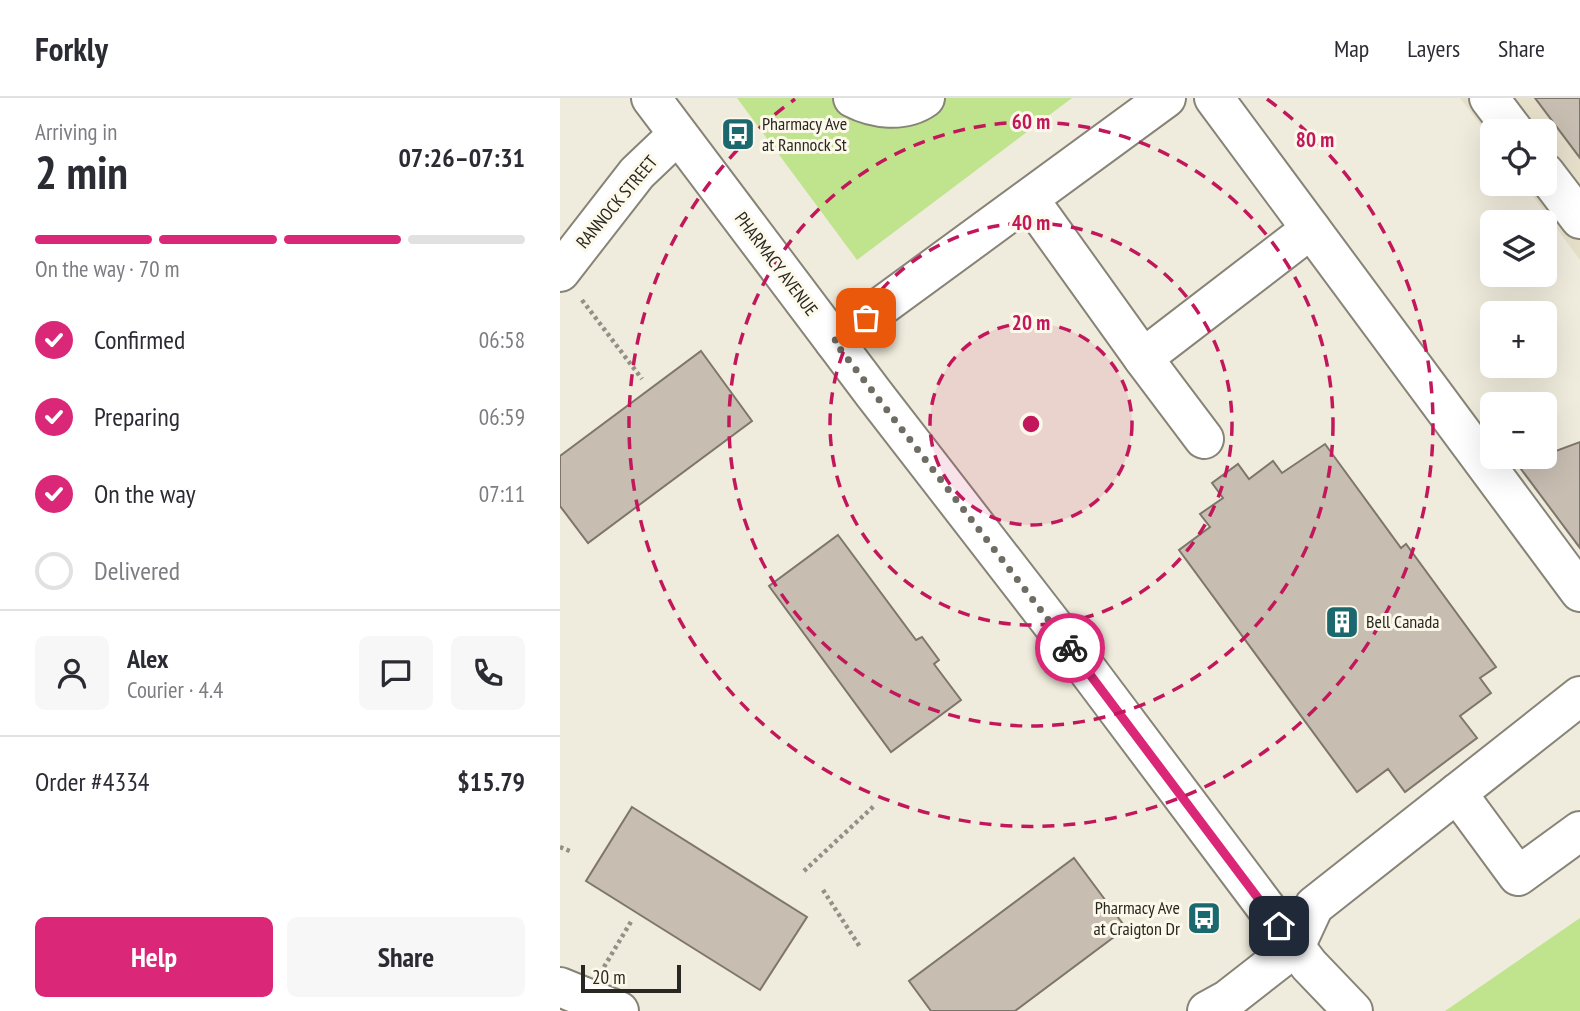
<!DOCTYPE html>
<html lang="en">
<head>
<meta charset="utf-8">
<style>
  :root { --surface:#fff; --page:#f7f7f7; --text:#2b2b33; --muted:#7c7c81; --line:#e1e1e2; --accent:#db2777 }
  body { margin:0; font-family:"PT Sans Narrow",sans-serif; background:var(--page); color:var(--text); height:100vh; display:flex; flex-direction:column; font-size:26px; white-space:nowrap }
  * { box-sizing:border-box; margin:0 }
  p { font-size:23px; color:var(--muted) }
  .icon { flex:none; width:38px; height:38px; fill:none; stroke:currentColor; stroke-width:2; stroke-linecap:round; stroke-linejoin:round }
  .map { position:relative; flex:1; overflow:hidden }
  .sheet { display:flex; flex-direction:column; background:var(--surface); width:560px }
  .sheet>* { flex:none }
  .buttons { position:absolute; left:920px; top:21px; display:grid; gap:14px }
  .buttons a { display:grid; place-items:center; width:77px; height:77px; border-radius:10px; background:var(--surface); box-shadow:0 7px 28px #0002; font-size:35px }
  .scale { position:absolute; left:21px; bottom:18px; width:100px; box-sizing:border-box; padding-left:7px; border:4px solid #292722; border-top:0; font-size:19px; line-height:24px; white-space:nowrap; color:#292722; -webkit-text-stroke:5px #fdf9ea; paint-order:stroke }
  .pin { position:absolute; display:grid; place-items:center; width:60px; height:60px; color:#fff; margin:-30px; border-radius:14px; box-shadow:0 4px 10px #0006 }
  .courier { position:absolute; display:grid; place-items:center; width:70px; height:70px; margin:-35px; border:5px solid #db2777; border-radius:50%; background:#fff; color:#222; box-shadow:0 2px 9px #0007 }
  .overview em { font-style:normal; font-weight:600 }
  .overview div { display:flex; flex-direction:column-reverse }
  .overview { display:flex; align-items:center; justify-content:space-between; height:119px; padding:0 35px }
  h1 { font-size:46px; font-weight:600; line-height:52px }
  .bar { display:grid; grid-template-columns:repeat(4,1fr); gap:10px 7px; align-content:center; height:84px; padding:0 35px }
  .bar i { height:9px; border-radius:5px; background:var(--line) }
  .bar .selected { background:var(--accent) }
  .bar p { grid-column:span 4 }
  .line { display:flex; align-items:center; gap:18px; padding:0 35px; border-top:2px solid var(--line) }
  .line div { flex:1 }
  .round { display:grid; place-items:center; flex:none; width:74px; height:74px; border-radius:10px; background:var(--page) }
  ol { padding:0 35px; list-style:none }
  li { display:flex; align-items:center; gap:21px; height:77px }
  li p { margin-inline-start:auto }
  li .icon { padding:7px; border-radius:50%; background:var(--accent); color:#fff; stroke-width:4 }
  li:last-child { color:var(--muted) }
  li i { width:38px; height:38px; border:4px solid var(--line); border-radius:50% }
  .button { display:flex; gap:14px; margin-top:auto; padding:14px 35px }
  .button a { flex:1; height:80px; border-radius:10px; background:var(--accent); color:#fff; font-size:28px; font-weight:600; line-height:80px; text-align:center }
  .button a+a { background:var(--page); color:var(--text) }
  header { display:flex; align-items:center; gap:42px; box-sizing:border-box; height:98px; padding:0 35px; background:var(--surface); border-bottom:2px solid var(--line) }
  header strong { font-size:33px }
  nav { display:flex; gap:38px; margin-inline-start:auto; font-size:24px }
  main { display:flex; flex:1; min-height:0 }
  .map>svg:first-child { display:block }
  .built { fill:#e6e0cb }
  .green { fill:#bfe48d }
  .building { fill:#c7bdb1; stroke:#7f766b; stroke-width:2 }
  .lines { fill:none; stroke-linecap:round; stroke-linejoin:round }
  .minor-casing { stroke:#878477; stroke-width:42 }
  .path { stroke:#939086; stroke-width:4.5; stroke-dasharray:3.5 3.5; stroke-linecap:butt }
  .minor { stroke:#fff; stroke-width:38 }
  .done { stroke:#6f6c63; stroke-width:7; stroke-dasharray:0 12.6 }
  .route { stroke:#db2777; stroke-width:9 }
  .ring { fill:none; stroke:#c2185b; stroke-width:3.5; stroke-dasharray:12 9 }
  .labels { text-anchor:middle; stroke-width:6; stroke-linejoin:round; paint-order:stroke }
  .poi-label { font-size:18px; fill:#292722; stroke:#fdf9ea; text-anchor:start }
  .street-label { font-size:18px; fill:#292722; stroke:#fdf9ea }
  .centre { fill:#c2185b; stroke:#fdf9ea; stroke-width:3.5 }
  .ring-label { font-size:21px; text-anchor:middle; font-weight:bold; fill:#c2185b; stroke:#fdf9ea; stroke-width:6; stroke-linejoin:round; paint-order:stroke }
</style>
</head>
<body>
<header>
<strong>Forkly</strong>
<nav><a>Map</a><a>Layers</a><a>Share</a></nav>
</header>
<main>
<section class="sheet">
<div class="overview"><div><h1>2 min</h1><p>Arriving in</p></div><em>07:26–07:31</em></div>
<div class="bar"><i class="selected"></i><i class="selected"></i><i class="selected"></i><i></i><p>On the way · 70 m</p></div>
<ol>
<li><svg class="icon" aria-label="check" viewBox="0 0 24 24"><path d="M5 12l5 5 9-10"/></svg>Confirmed<p>06:58</p></li>
<li><svg class="icon" aria-label="check" viewBox="0 0 24 24"><path d="M5 12l5 5 9-10"/></svg>Preparing<p>06:59</p></li>
<li><svg class="icon" aria-label="check" viewBox="0 0 24 24"><path d="M5 12l5 5 9-10"/></svg>On the way<p>07:11</p></li>
<li><i></i>Delivered</li>
</ol>
<div class="line" style="height:126px"><a class="round"><svg class="icon" aria-label="person" viewBox="0 0 24 24"><circle cx="12" cy="8" r="4"/><path d="M4 21q1-7 8-7t8 7"/></svg></a><div><b>Alex</b><p>Courier · 4.4</p></div><a class="round"><svg class="icon" aria-label="chat" viewBox="0 0 24 24"><path d="M4 5h16v11H9l-5 4z"/></svg></a><a class="round"><svg class="icon" aria-label="phone" viewBox="0 0 24 24"><path d="M5 4h4l2 5-3 2q2 4 5 5l2-3 5 2v4C11 20 4 13 5 4z"/></svg></a></div>
<div class="line" style="height:91px"><div>Order #4334</div><b>$15.79</b></div>
<div class="button"><a>Help</a><a>Share</a></div>
</section>
<div class="map">
<svg width="1020" height="913" viewBox="0 0 1020 913">
  <rect width="100%" height="100%" fill="#f0ecdd"/>
  <polygon class="built" points="900,0 1020,0 1020,162 964,86 985,86 985,33 933,33 933,44"/>
  <g class="green">
    <polygon points="177,0 512,0 297,162"/>
    <polygon points="1020,820 1020,913 885,913"/>
  </g>
  <g class="building">
    <polygon points="975,0 1020,0 1020,60"/>
    <polygon points="141,253 192,323 28,445 0,408 0,358"/>
    <polygon points="1020,344 1020,450 958,367 985,359 985,357"/>
    <polygon points="765,346 841,450 846,446 936,569 920,580 931,595 900,618 917,640 845,694 828,671 797,694 619,452 650,429 640,416 663,400 652,385 678,366 689,381 713,363 722,375"/>
    <polygon points="278,437 356,542 362,539 379,562 374,566 401,602 331,654 209,488"/>
    <polygon points="72,709 247,819 200,892 26,783"/>
    <polygon points="514,760 566,830 455,913 371,913 349,883"/>
  </g>
  <g class="lines">
    <g class="minor-casing">
      <g id="minor">
        <polyline points="91,0 314,296 520,562 749,867 793,913"/>
        <path d="M293 0C314 11 344 15 365 0"/>
        <polyline points="654,0 1020,494"/>
        <polyline points="929,0 954,33"/>
        <polyline points="985,75 1020,121"/>
        <polyline points="469,101 583,260 644,341"/>
        <polyline points="0,174 77,75 117,37"/>
        <polyline points="274,243 606,0"/>
        <polyline points="583,260 751,131"/>
        <polyline points="897,695 958,778 1020,733"/>
        <polyline points="0,889 59,913"/>
        <polyline points="647,913 667,902 735,849 754,808 1020,598"/>
      </g>
    </g>
    <g class="path">
      <polyline points="22,202 82,281"/>
      <polyline points="0,749 12,754"/>
      <polyline points="244,773 315,707"/>
      <polyline points="263,792 300,849"/>
      <polyline points="44,869 72,822"/>
    </g>
    <use href="#minor" class="minor"/>
  </g>
  <g class="lines">
    <polyline class="done" points="306,220 274,243 510,550"/>
    <polyline class="route" points="510,550 719,828"/>
  </g>
  <circle cx="471" cy="326" r="101" fill="#c2185b" fill-opacity=".12"/>
  <g class="ring">
    <circle cx="471" cy="326" r="101"/>
    <circle cx="471" cy="326" r="201"/>
    <circle cx="471" cy="326" r="302"/>
    <path d="M707 1A402 402 0 1 1 235 1"/>
  </g>
  <defs>
    <g id="bus-square" transform="scale(1.75)"><rect x="-9" y="-9" width="18" height="18" rx="4" fill="#1b686e" stroke="#fdf9ea"/><path d="M-5-6H5V4H4V6H2V4H-2V6H-4V4H-5ZM-3.5-4V0h7V-4ZM-3.5 1.2v1.5H-2V1.2ZM2 1.2v1.5H3.5V1.2Z" fill="#fff"/></g>
    <g id="building-square" transform="scale(1.75)"><rect x="-9" y="-9" width="18" height="18" rx="4" fill="#1b686e" stroke="#fdf9ea"/><path d="M-4-6H4V6H1V3H-1V6H-4ZM-2.5-4.3h1.7v1.8h-1.7ZM.8-4.3h1.7v1.8H.8ZM-2.5-1h1.7V.8h-1.7ZM.8-1h1.7V.8H.8Z" fill="#fff"/></g>
  </defs>
  <g fill-rule="evenodd">
    <use href="#bus-square" x="178" y="36"/>
    <use href="#building-square" x="782" y="524"/>
    <use href="#bus-square" x="644" y="820"/>
  </g>
  <g class="labels">
    <g class="poi-label">
      <text x="202" y="32">Pharmacy Ave<tspan x="202" dy="21">at Rannock St</tspan></text>
      <text x="806" y="530">Bell Canada</text>
      <text x="620" y="816" text-anchor="end">Pharmacy Ave<tspan x="620" dy="21">at Craigton Dr</tspan></text>
    </g>
    <g class="street-label">
      <text transform="translate(57 104) rotate(-50)" y="6">RANNOCK STREET</text>
      <text transform="translate(216 166) rotate(53)" y="6">PHARMACY AVENUE</text>
    </g>
  </g>
  <circle cx="471" cy="326" r="10" class="centre"/>
  <g class="ring-label">
    <text x="471" y="31">60 m</text>
    <text x="755" y="49">80 m</text>
    <text x="471" y="132">40 m</text>
    <text x="471" y="232">20 m</text>
  </g>
</svg>
<div class="buttons">
<a><svg class="icon" aria-label="locate" viewBox="0 0 24 24"><circle cx="12" cy="12" r="6"/><path d="M12 2v4M12 18v4M2 12h4M18 12h4"/></svg></a>
<a><svg class="icon" aria-label="layers" viewBox="0 0 24 24"><path d="M12 4l9 5-9 5-9-5zM3 14l9 5 9-5"/></svg></a>
<a>+</a>
<a>−</a>
</div>
<div class="scale">20 m</div>
<div class="pin" style="left:306px;top:220px;background:#ea580c"><svg class="icon" aria-label="bag" viewBox="0 0 24 24"><path d="M5 8h14l-1 12H6zM9 8a3 3 0 0 1 6 0"/></svg></div>
<div class="pin" style="left:719px;top:828px;background:#1f2937"><svg class="icon" aria-label="home" viewBox="0 0 24 24"><path d="M3 11l9-7 9 7M6 9v11h12V9"/></svg></div>
<div class="courier" style="left:510px;top:550px"><svg class="icon" aria-label="bike" viewBox="0 0 24 24"><circle cx="6" cy="16" r="4"/><circle cx="18" cy="16" r="4"/><path d="M6 16l4-8h5l3 8M10 8l3 8H6M13 5h3"/></svg></div>
</div>
</main>
</body>
</html>
